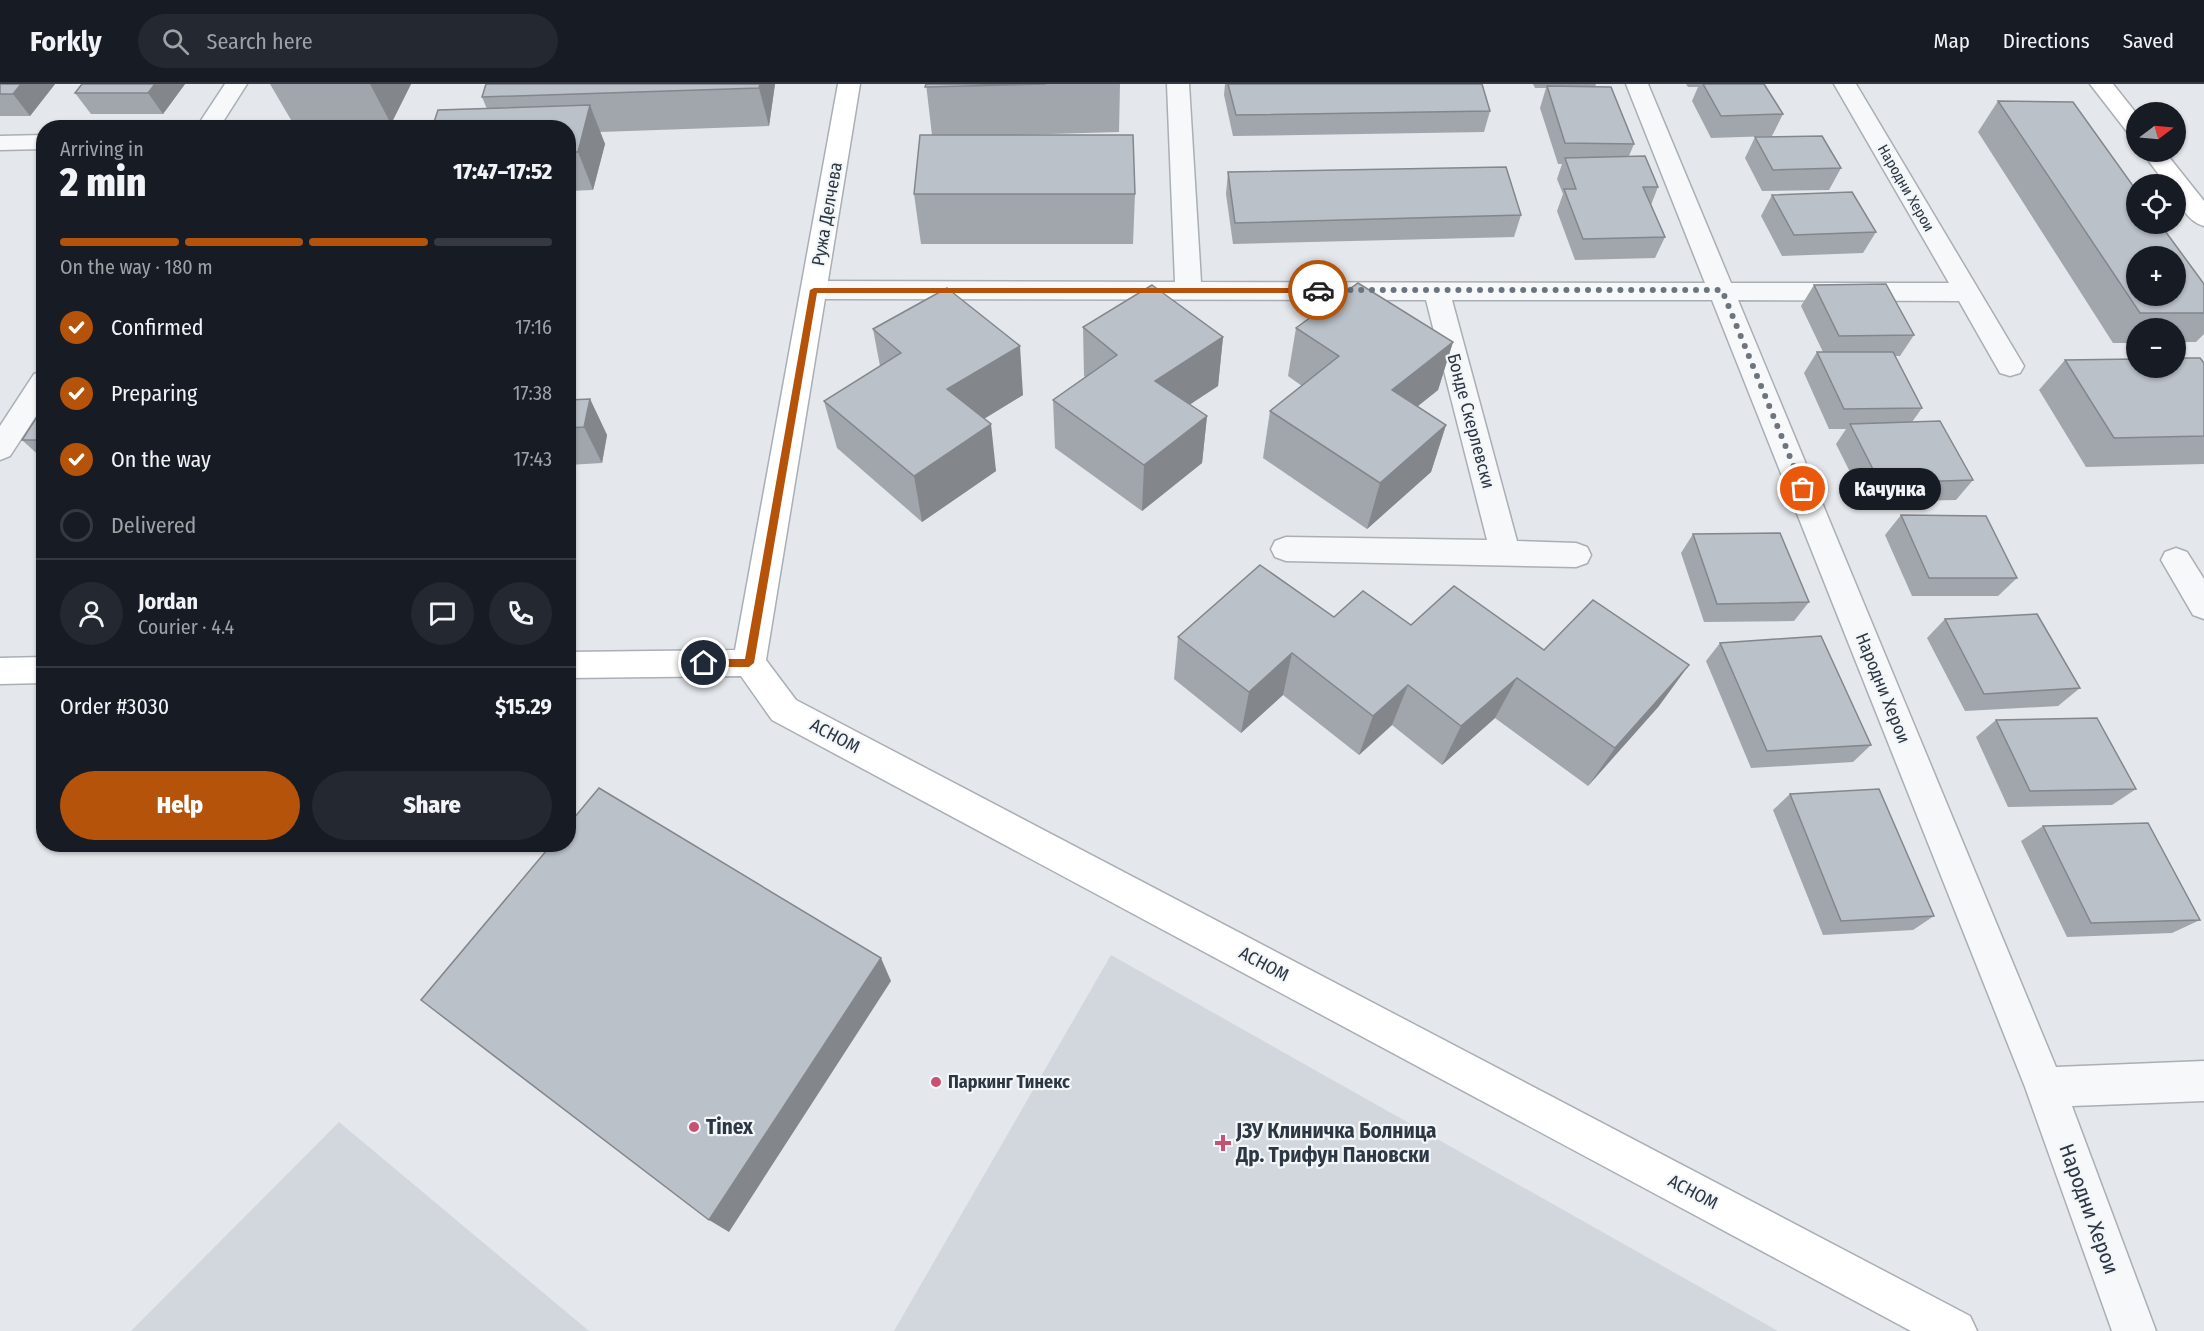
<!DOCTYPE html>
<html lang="en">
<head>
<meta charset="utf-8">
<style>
  :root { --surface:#171b24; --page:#242831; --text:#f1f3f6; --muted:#9ea1a6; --line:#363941; --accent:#b45309 }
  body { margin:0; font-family:"Fira Sans Condensed",sans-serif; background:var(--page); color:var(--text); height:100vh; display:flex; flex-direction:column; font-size:22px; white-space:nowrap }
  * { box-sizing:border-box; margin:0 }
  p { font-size:20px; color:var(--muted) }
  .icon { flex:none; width:33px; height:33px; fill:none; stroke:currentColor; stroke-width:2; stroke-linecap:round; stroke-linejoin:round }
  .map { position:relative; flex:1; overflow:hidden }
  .drawer { position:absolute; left:36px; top:36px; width:540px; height:732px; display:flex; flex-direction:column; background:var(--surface); border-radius:24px; box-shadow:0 2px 4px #0004 }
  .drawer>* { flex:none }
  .needle { width:39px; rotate:74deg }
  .controls { position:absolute; left:2126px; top:18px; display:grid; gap:12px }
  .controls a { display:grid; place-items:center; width:60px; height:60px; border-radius:50%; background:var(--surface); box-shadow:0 2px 4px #0004; font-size:30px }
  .pin { position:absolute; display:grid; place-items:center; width:51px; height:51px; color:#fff; margin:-26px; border:3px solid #fff; border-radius:50%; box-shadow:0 2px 6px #0007 }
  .courier { position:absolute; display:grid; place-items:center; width:60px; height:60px; margin:-30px; border:4px solid #b45309; border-radius:50%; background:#fff; color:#222; box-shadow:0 2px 8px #0007 }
  .bubble { position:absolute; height:42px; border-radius:21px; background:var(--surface); box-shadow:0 2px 4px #0004; font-size:20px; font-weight:800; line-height:42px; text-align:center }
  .headline em { font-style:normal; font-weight:800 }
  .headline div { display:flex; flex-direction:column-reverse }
  .headline { display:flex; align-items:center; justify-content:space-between; height:102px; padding:0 24px }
  h1 { font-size:39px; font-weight:800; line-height:45px }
  .bar { display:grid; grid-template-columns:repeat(4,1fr); gap:9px 6px; align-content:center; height:72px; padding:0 24px }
  .bar i { height:8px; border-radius:4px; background:var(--line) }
  .bar .current { background:var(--accent) }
  .bar p { grid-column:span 4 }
  .line { display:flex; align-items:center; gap:15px; padding:0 24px; border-top:2px solid var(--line) }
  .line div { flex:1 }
  .round { display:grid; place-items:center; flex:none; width:63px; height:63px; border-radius:32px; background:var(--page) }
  ol { padding:0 24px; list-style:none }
  li { display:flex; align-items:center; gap:18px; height:66px }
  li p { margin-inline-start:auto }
  li .icon { padding:6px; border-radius:50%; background:var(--accent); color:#fff; stroke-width:4 }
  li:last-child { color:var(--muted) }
  li i { width:33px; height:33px; border:3px solid var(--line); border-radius:50% }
  .cta { display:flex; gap:12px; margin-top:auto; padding:12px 24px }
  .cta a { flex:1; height:69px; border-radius:36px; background:var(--accent); color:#fff; font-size:24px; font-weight:800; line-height:69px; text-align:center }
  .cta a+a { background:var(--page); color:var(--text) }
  header { display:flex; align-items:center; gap:36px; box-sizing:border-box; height:84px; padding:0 30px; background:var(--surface); border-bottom:2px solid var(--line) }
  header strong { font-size:28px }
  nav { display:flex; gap:33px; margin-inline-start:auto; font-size:21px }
  .search { width:420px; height:54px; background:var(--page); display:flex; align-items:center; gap:15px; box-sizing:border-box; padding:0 21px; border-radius:33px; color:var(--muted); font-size:22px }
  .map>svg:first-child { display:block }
  .built { fill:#d2d7dd }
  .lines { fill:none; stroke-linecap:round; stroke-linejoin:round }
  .street-casing { stroke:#a9afb5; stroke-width:3 }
  .secondary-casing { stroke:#a9afb5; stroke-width:3 }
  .street { fill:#f6f8f9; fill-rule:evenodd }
  .secondary { fill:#fff; fill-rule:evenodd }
  .wall { fill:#a1a6ac }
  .shaded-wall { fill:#83878c }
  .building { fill:#bbc1c8; stroke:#83878c; stroke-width:1.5; fill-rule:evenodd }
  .route { fill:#b45309 }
  .done { stroke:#6c757e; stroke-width:6; stroke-dasharray:0 10.8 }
  .poi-dot { fill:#c85071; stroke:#f3f6f8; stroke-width:2 }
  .labels { text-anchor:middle; stroke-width:4.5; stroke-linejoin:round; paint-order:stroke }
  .far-street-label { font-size:15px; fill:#2c3743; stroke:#f3f6f8 }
  .street-label { font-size:18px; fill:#2c3743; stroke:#f3f6f8 }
  .poi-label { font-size:18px; font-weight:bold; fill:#2c3743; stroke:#f3f6f8; text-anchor:start }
  .near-poi-label { font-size:21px; font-weight:bold; fill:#2c3743; stroke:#f3f6f8; text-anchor:start }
  .near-street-label { font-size:21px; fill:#2c3743; stroke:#f3f6f8 }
</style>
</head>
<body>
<header>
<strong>Forkly</strong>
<div class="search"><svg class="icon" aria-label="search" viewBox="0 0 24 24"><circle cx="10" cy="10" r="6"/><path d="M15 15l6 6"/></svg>Search here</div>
<nav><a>Map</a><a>Directions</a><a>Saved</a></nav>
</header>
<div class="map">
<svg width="2204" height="1247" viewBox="0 0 2204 1247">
  <rect width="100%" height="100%" fill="#e4e7eb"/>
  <g class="built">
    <polygon points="1111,871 1778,1247 894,1247"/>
    <polygon points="339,1038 589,1247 131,1247"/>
  </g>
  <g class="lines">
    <g class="street-casing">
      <g id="street">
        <polygon points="225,0 247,0 219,44 196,44"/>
        <polygon points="1167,0 1189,0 1201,198 1705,199 1626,0 1648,0 1731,199 1949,199 1834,0 1856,0 2024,282 2020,289 2010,292 2000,289 1959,217 1738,216 2056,983 2204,977 2204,1017 2072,1022 2156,1247 2112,1247 2025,1003 1712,216 1452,216 1517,457 1576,459 1587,463 1591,471 1587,479 1576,483 1286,477 1275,473 1271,465 1275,457 1286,453 1487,456 1426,216 814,215 805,212 801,206 805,200 814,197 1175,198"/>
        <polygon points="44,51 44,65 0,66 0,52"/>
        <polygon points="44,287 44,320 10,372 0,376 0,342 34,290"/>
        <polygon points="2176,464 2187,468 2204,495 2204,535 2193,531 2161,476 2165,468"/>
      </g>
    </g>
    <g class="secondary-casing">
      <g id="secondary">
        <polygon points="838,0 860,0 766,576 796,616 1970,1232 1977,1247 1911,1247 772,636 741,592 568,594 568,568 735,566"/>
        <polygon points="2090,0 2113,0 2136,29 2136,51 2128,49"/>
        <path d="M2142 68H2165L2204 117V142C2188 138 2175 117 2175 100H2166Z"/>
        <polygon points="44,573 44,599 0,600 0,574"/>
      </g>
    </g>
    <use href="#street" class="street"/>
    <use href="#secondary" class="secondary"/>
  </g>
  <g class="wall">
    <polygon points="0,0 55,0 30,32 0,32"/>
    <polygon points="82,0 185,0 163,30 91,30 75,9"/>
    <polygon points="270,0 411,0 391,40 294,41"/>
    <polygon points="486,0 775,0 769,42 600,48 605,60 593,106 568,107 568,44 487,25 482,13"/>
    <polygon points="926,0 1120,0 1119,48 1015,51 1135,110 1133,160 921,160 914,110 932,51"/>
    <polygon points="1225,0 1228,0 1490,27 1484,48 1233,52 1224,11"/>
    <polygon points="1533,0 1596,0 1595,3 1634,60 1629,72 1658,103 1651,121 1665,153 1655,174 1575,176 1557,127 1563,110 1557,95 1562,80 1558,80 1540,24 1546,4 1535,4"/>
    <polygon points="1686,0 1764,0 1783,30 1772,52 1711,54 1692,17 1698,3 1688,3"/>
    <polygon points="1998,17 2204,200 2204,250 2196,258 2175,258 2175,244 2136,244 2136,259 2113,259 1978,48"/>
    <polygon points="1755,53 1841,84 1829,106 1762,107 1745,74"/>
    <polygon points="1228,88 1521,131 1514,153 1233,160 1226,110"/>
    <polygon points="1772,111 1876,148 1863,169 1782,172 1761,132"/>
    <polygon points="1814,201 1914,251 1900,272 1895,272 1922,324 1912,338 1973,396 1956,416 1865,418 1836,360 1846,345 1829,345 1804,289 1817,268 1823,268 1801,222"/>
    <polygon points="1083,243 1223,253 1218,302 1189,320 1207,332 1202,379 1142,427 1055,364 1053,316 1085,293 1084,292"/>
    <polygon points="1296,244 1453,258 1438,306 1418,322 1446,341 1431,388 1367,445 1263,374 1270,327 1302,302 1288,292"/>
    <polygon points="873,245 1023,311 984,335 996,387 922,438 837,364 824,317 880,282"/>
    <polygon points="2065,276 2204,279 2204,380 2086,383 2039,306"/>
    <polygon points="590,315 607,351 602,379 568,381 568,316"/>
    <polygon points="44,322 44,376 22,356"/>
    <polygon points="1901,431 2017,494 1998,512 1912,512 1885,451"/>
    <polygon points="1693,450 1809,518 1794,537 1704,538 1681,469"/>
    <polygon points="1334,533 1411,541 1544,566 1659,622 1588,702 1495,634 1442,681 1392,641 1359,671 1283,611 1241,649 1174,595 1178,553"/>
    <polygon points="1945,535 2080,604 2058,622 1965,627 1927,554"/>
    <polygon points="1720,559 1871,661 1853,678 1751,684 1706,577"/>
    <polygon points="1996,636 2136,705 2112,721 2008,723 1976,653"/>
    <polygon points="1790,710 1934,832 1913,846 1823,851 1773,726"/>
    <polygon points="2043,742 2200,836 2172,849 2067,853 2021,757"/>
  </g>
  <g class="shaded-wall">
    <polygon points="21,0 55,0 30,32 13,10"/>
    <polygon points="155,0 185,0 163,30 148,9"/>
    <polygon points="370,0 411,0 391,40"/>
    <polygon points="760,0 775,0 769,42 759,4"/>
    <polygon points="590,21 605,60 593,106 578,68"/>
    <polygon points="568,111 570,115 568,123"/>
    <polygon points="1223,253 1218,302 1153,345 1155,297"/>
    <polygon points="1453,258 1438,306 1379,353 1392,306"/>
    <polygon points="1020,262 1023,311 954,353 947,305"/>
    <polygon points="590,315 607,351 602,379 584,343"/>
    <polygon points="1207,332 1202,379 1142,427 1144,381"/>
    <polygon points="991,340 996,387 922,438 914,392"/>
    <polygon points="1446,341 1431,388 1367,445 1380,399"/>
    <polygon points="1292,569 1283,611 1241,649 1249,608"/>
    <polygon points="1689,581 1659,622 1588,702 1615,664"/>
    <polygon points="1517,594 1495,634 1442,681 1461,642"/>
    <polygon points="1408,601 1392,641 1359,671 1373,632"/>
    <polygon points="881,874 891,897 729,1148 709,1136"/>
  </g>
  <g class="building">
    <polygon points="0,0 21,0 13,10 0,10"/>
    <polygon points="82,0 155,0 148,9 75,9"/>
    <polygon points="486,0 760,0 759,4 482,13"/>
    <polygon points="926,0 1046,0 925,3"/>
    <polygon points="1228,0 1482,0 1490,27 1236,31"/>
    <polygon points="1703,0 1764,0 1783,30 1721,32"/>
    <polygon points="1547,2 1611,3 1634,60 1565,59"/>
    <path d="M1998 17 2073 18 2136 106V140H2160L2204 200V229H2140ZM2136 172H2175V212H2136Z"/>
    <polygon points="590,21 578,68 568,68 568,44 432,44 438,26"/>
    <polygon points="920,51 1133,51 1135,110 914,110"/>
    <polygon points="1822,52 1841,84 1773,86 1755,53"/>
    <polygon points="1645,72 1658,103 1643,103 1665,153 1583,155 1564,105 1576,105 1565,74"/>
    <polygon points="1506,83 1521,131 1235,139 1228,88"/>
    <polygon points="1852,108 1876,148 1794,151 1772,111"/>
    <polygon points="1358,199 1453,258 1392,306 1446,341 1380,399 1270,327 1339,272 1296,244"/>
    <polygon points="1886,200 1914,251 1839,252 1814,201"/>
    <polygon points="1152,201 1223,253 1155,297 1207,332 1144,381 1053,316 1117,271 1083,243"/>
    <polygon points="947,204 1020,262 947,305 991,340 914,392 824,317 901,269 873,245"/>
    <polygon points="1817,268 1893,268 1922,324 1844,325"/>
    <polygon points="2175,274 2200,274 2204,279 2204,352 2114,354 2065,276 2136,275 2136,284 2175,284"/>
    <polygon points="590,315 584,343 568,344 568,316"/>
    <polygon points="44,322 44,356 22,356"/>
    <polygon points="1940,337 1973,396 1880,399 1850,340"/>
    <polygon points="1901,431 1986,432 2017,494 1929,494"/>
    <polygon points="1780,449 1809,518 1717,520 1693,450"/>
    <polygon points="1260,481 1334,533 1363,507 1411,541 1454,502 1544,566 1593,516 1689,581 1615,664 1517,594 1461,642 1408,601 1373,632 1292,569 1249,608 1178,553"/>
    <polygon points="2037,530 2080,604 1984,610 1945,535"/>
    <polygon points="1821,552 1871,661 1767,667 1720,559"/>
    <polygon points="2097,634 2136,705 2030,707 1996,636"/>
    <polygon points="599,704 881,874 709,1136 421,916 552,760 568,760 568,741"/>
    <polygon points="1879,705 1934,832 1841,837 1790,710"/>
    <polygon points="2148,739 2200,836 2091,839 2043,742"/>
  </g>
  <polygon class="route" points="814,204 1318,204 1322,206 1318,209 817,209 754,579 749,583 704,583 699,579 704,575 745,575 810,206"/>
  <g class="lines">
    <polyline class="done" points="1318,206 1722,206 1803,405"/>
  </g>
  <g class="poi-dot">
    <circle cx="936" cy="998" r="6"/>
    <circle cx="694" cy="1043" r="6"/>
    <path d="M1220 1050h6v6h6v6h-6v6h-6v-6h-6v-6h6z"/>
  </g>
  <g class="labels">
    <g class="far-street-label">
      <text transform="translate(1906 104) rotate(60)" y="5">Народни Херои</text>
    </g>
    <g class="street-label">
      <text transform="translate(827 130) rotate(-80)" y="6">Ружа Делчева</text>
      <text transform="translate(1471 337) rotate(75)" y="6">Бонде Скерлевски</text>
      <text transform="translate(1883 604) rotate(68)" y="6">Народни Херои</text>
      <text transform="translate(835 652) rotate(28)" y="6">АСНОМ</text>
      <text transform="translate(1264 880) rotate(28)" y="6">АСНОМ</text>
      <text transform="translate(1693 1108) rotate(28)" y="6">АСНОМ</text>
    </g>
    <g class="poi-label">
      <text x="948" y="1004">Паркинг Тинекс</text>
    </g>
    <g class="near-poi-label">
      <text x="706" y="1050">Tinex</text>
      <text x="1236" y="1054">ЈЗУ Клиничка Болница<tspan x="1236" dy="24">Др. Трифун Пановски</tspan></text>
    </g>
    <g class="near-street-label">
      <text transform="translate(2089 1125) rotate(70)" y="7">Народни Херои</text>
    </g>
  </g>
</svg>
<div class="controls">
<a><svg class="needle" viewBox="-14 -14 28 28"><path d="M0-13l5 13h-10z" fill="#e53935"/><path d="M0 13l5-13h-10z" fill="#9ea1a6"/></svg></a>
<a><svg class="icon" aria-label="locate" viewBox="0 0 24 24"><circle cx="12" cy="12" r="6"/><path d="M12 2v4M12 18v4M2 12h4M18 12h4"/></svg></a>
<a>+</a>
<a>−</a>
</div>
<div class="pin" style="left:1803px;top:405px;background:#ea580c"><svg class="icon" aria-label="bag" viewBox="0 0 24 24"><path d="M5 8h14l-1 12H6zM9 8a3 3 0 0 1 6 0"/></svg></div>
<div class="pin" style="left:704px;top:579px;background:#1f2937"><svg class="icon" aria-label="home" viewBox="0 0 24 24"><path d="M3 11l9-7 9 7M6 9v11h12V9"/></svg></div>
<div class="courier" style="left:1318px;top:206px"><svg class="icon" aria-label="car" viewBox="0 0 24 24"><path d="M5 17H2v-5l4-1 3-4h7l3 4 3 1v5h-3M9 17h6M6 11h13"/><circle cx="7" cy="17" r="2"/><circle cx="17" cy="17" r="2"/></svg></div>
<div class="bubble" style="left:1839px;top:384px;width:102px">Качунка</div>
<section class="drawer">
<div class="headline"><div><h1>2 min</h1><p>Arriving in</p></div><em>17:47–17:52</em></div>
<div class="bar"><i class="current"></i><i class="current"></i><i class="current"></i><i></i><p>On the way · 180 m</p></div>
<ol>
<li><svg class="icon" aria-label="check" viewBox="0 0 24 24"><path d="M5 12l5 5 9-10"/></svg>Confirmed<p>17:16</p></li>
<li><svg class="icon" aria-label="check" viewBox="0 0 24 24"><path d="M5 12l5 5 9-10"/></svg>Preparing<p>17:38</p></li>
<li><svg class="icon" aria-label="check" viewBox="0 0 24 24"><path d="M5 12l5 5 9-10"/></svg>On the way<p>17:43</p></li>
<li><i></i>Delivered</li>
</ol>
<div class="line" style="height:108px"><a class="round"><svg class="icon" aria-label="person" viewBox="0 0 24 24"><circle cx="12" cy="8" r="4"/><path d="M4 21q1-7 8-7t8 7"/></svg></a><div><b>Jordan</b><p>Courier · 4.4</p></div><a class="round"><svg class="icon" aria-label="chat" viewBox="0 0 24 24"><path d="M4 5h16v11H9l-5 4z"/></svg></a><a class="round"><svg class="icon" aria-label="phone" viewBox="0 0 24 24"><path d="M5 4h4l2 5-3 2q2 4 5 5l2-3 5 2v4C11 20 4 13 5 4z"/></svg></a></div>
<div class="line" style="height:78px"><div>Order #3030</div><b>$15.29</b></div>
<div class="cta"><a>Help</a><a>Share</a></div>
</section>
</div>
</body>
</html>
